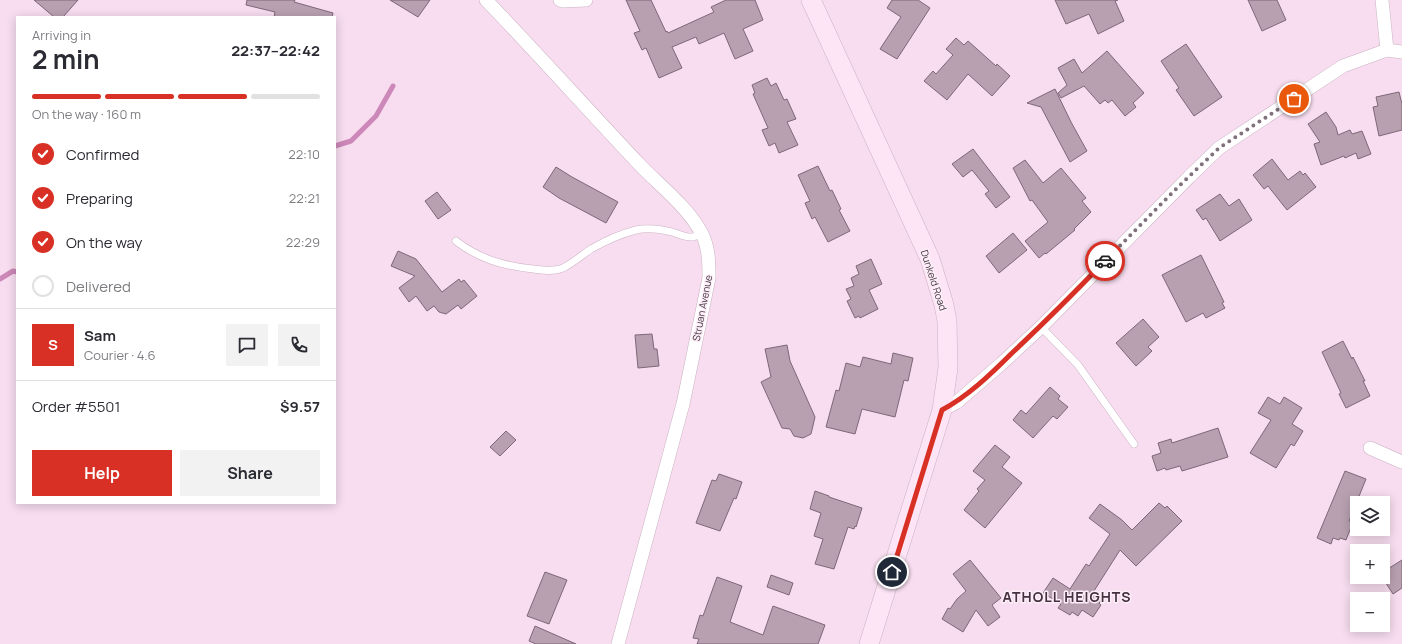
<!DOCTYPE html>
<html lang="en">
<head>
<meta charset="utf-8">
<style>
  :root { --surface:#fff; --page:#f2f2f3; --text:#2b2b33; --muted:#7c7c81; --line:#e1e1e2; --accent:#d93025 }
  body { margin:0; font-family:Manrope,sans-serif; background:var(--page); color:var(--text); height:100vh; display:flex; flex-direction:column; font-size:15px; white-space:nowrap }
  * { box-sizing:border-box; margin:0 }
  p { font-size:13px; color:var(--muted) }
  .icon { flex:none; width:22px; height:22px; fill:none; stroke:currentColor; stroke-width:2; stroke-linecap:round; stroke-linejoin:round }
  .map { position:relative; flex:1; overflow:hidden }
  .sheet { position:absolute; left:16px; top:16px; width:320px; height:488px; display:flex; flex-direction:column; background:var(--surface); border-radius:0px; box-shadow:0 2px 10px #0003 }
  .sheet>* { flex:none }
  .fabs { position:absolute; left:1350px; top:496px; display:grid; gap:8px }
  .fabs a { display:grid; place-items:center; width:40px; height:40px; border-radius:0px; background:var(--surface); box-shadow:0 2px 10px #0003; font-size:20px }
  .pin { position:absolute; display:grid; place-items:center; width:34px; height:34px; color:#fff; margin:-17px; border:2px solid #fff; border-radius:50%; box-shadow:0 1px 4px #0007 }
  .courier { position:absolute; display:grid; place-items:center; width:40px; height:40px; margin:-20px; border:3px solid #d93025; border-radius:50%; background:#fff; color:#222; box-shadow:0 1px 5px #0007 }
  .head em { font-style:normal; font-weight:700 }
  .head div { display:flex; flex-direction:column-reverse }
  .head { display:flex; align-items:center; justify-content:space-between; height:68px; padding:0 16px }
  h1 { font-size:26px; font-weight:700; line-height:30px }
  .bar { display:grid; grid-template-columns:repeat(4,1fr); gap:6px 4px; align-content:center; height:48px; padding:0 16px }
  .bar i { height:5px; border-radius:3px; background:var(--line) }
  .bar .selected { background:var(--accent) }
  .bar p { grid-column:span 4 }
  .line { display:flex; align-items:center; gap:10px; padding:0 16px; border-top:1px solid var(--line) }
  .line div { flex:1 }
  .round { display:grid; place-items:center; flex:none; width:42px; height:42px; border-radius:0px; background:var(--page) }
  ol { padding:0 16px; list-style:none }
  li { display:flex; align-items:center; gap:12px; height:44px }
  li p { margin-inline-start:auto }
  li .icon { padding:4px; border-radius:50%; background:var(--accent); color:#fff; stroke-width:4 }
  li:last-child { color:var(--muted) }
  li i { width:22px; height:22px; border:2px solid var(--line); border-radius:50% }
  .button { display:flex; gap:8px; margin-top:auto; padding:8px 16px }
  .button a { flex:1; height:46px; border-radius:0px; background:var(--accent); color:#fff; font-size:16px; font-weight:700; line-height:46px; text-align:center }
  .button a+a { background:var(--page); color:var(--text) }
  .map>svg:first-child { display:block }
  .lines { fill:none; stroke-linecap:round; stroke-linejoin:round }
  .stream { stroke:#cc88b8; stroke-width:5 }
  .building { fill:#b8a0b0; stroke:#7e6777 }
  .lane-casing { stroke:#cbb2c3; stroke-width:8 }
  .street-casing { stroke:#cbb2c3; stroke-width:14 }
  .secondary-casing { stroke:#cbb2c3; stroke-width:20 }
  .lane { stroke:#fff; stroke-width:7 }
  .street { stroke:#fff; stroke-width:13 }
  .secondary { stroke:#fde5f6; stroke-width:19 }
  .done { stroke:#81717c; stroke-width:4; stroke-dasharray:0 7.2 }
  .route { stroke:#d93025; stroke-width:5 }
  .labels { text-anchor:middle; stroke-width:3; stroke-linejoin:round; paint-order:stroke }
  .street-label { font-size:10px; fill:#41373e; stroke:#feeef9 }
  .district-label { font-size:14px; font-weight:bold; letter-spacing:1px; fill:#45313f; stroke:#feeef9 }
</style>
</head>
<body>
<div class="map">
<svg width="1402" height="644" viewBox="0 0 1402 644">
  <rect width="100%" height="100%" fill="#f7ddef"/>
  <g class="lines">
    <g class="stream">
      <polyline points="335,146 351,141 376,116 393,86"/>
      <polyline points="0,279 13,271 17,272"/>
    </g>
  </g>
  <g class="building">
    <polygon points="34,0 78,0 63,17 54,17"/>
    <polygon points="247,0 295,0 294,2 333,13 332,17 274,17 275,12 246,5"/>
    <polygon points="390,0 430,0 418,17"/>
    <polygon points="626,0 651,0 666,32 667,31 668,33 714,12 711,7 726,0 755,0 763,20 743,29 753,51 735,59 724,33 699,44 696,37 672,47 682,68 659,78 646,48 642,50 634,33 640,31"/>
    <polygon points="892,0 918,0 930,8 897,59 880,49 901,17 887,8"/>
    <polygon points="1055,0 1118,0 1115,1 1124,21 1098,34 1089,14 1066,24"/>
    <polygon points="1248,0 1277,0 1286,20 1262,31"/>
    <polygon points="956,38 964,45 968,41 996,66 997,64 1010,76 992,96 968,74 947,100 924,81 933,71 936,74 953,55 946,49"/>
    <polygon points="1186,44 1222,97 1194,116 1176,90 1179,88 1161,61"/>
    <polygon points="1107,51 1144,93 1133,103 1136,107 1125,116 1112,100 1108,103 1105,100 1100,104 1084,86 1061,98 1058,93 1067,85 1058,68 1074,59 1082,73"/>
    <polygon points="767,78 771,86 776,83 784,100 787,99 796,119 787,122 798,145 779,153 775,143 769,146 762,130 768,128 753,94 755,93 752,85"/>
    <polygon points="1055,89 1071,122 1087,151 1070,162 1041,107 1027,103"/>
    <polygon points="1399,92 1402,104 1402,130 1379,136 1373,107 1378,106 1376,97"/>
    <polygon points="1326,112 1336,127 1338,135 1350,130 1352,134 1362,131 1371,154 1358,159 1356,153 1345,158 1344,156 1321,165 1314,144 1320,142 1308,124"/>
    <polygon points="973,149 1010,197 996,208 985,194 989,191 972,170 963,177 952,164"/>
    <polygon points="1272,159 1288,180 1300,171 1303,175 1305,173 1316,187 1287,210 1268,186 1264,189 1253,175"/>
    <polygon points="1025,160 1043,183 1061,168 1086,198 1082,201 1091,212 1074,229 1075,230 1046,254 1045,253 1039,258 1025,241 1048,222 1032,200 1030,201 1013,168"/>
    <polygon points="818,166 830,191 832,190 841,209 839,210 850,231 828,242 815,217 812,219 805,203 810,201 798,175"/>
    <polygon points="556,167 572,177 618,202 606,223 559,198 543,187"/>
    <polygon points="437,192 451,210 438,219 425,201"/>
    <polygon points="1220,194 1229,206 1239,199 1252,220 1220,241 1206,218 1203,220 1196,210"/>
    <polygon points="1013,233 1027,250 999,273 986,256"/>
    <polygon points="398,251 416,259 442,292 459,279 461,282 464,280 477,296 461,309 458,305 446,314 439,312 434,306 427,311 416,296 409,302 399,288 415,276 391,266"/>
    <polygon points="1201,255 1224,302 1222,303 1225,308 1206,318 1203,313 1186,322 1162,275"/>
    <polygon points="871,259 882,284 869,290 878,309 860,318 859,316 855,318 847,301 851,299 846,289 854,286 851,278 859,274 856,266"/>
    <polygon points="1143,319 1159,337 1148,347 1152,351 1136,366 1116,343"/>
    <polygon points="652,334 654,349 657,349 659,366 638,368 635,335"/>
    <polygon points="1343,341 1352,359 1353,357 1365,381 1363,381 1370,396 1346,408 1339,394 1341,393 1322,352"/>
    <polygon points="787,345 790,361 815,417 811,434 803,438 794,436 790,429 782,428 761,382 771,377 765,349"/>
    <polygon points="893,353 913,358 908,381 904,380 895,417 862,409 855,434 826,427 836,390 839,391 846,363 860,367 863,357 891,364"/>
    <polygon points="1050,387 1060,396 1058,399 1068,407 1057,419 1053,416 1033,438 1013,420 1021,410 1026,414"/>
    <polygon points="1268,397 1280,404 1284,397 1302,408 1292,424 1303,431 1294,446 1291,444 1276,468 1250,453 1271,420 1258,413"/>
    <polygon points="1218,428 1228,457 1182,471 1180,466 1166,470 1165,468 1157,471 1152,456 1161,453 1158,443 1171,439 1172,443"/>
    <polygon points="506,431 516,440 500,456 490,447"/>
    <polygon points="995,445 1010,457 1002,467 1022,483 985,528 964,510 979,491 977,489 985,480 973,471"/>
    <polygon points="1345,471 1366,479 1349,521 1353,522 1346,540 1340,538 1339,540 1333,538 1331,544 1317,538"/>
    <polygon points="719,474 742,482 736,499 734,498 720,531 696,523 712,480 716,481"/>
    <polygon points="815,491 829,496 829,497 862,508 856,527 855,526 854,529 848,527 834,569 815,564 823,539 814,536 821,513 810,509"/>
    <polygon points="1159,503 1165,508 1167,506 1182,521 1136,566 1120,550 1094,591 1104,598 1099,603 1101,605 1093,617 1082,610 1078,616 1072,612 1070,615 1058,608 1061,604 1043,593 1053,578 1070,589 1086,564 1089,566 1110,534 1089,518 1100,504 1122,520 1132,530"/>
    <polygon points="970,560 1001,598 992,605 1000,617 988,626 976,610 963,632 942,619 948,608 950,609 957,599 966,591 953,574"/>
    <polygon points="1402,560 1402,588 1393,594 1382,577 1383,572"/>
    <polygon points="545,572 567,580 549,624 527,616"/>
    <polygon points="771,575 793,583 789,595 767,587"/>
    <polygon points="717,577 742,586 730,622 763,635 773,606 825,625 818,644 697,644 699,639 693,638 700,615 703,616"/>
    <polygon points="535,626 576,644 536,644 529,641"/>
  </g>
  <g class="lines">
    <g class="lane-casing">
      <g id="lane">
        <path d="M456 241C479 259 504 266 533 269 543 270 553 272 563 268 573 263 582 255 591 249 605 241 620 234 636 230 648 227 660 229 672 232 679 234 686 238 693 237 696 236 699 234 701 233"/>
        <polyline points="1041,327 1078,365 1134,444"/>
      </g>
    </g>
    <g class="street-casing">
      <g id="street">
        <path d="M486 0C538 54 588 110 639 164 660 186 688 207 702 234 709 248 709 263 709 278L683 404 618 644"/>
        <polyline points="560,0 563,1 586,0"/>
        <polyline points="1382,0 1387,50"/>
        <polyline points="942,410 957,402 1001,364 1041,327 1189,177 1219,148 1343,66 1387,50 1402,52"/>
        <polyline points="1370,448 1402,462"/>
      </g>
    </g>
    <g class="secondary-casing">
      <polyline id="secondary" points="811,0 930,259 944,305 947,321 948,368 942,410 869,644"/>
    </g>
    <use href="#lane" class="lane"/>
    <use href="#street" class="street"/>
    <use href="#secondary" class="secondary"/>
  </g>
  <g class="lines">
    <polyline class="done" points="1105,261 1178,187 1219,148 1294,99"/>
    <path class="route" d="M892 572 942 410C968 396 990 375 1011 354 1043 324 1074 293 1105 261"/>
  </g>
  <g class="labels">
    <g class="street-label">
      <text transform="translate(934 280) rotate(72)" y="4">Dunkeld Road</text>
      <text transform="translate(702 308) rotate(-79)" y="4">Struan Avenue</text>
    </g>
    <g class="district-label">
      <text x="1067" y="602">ATHOLL HEIGHTS</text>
    </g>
  </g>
</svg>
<div class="fabs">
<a><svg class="icon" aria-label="layers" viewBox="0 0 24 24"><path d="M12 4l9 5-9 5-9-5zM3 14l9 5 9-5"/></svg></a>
<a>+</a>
<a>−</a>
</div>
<div class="pin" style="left:1294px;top:99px;background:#ea580c"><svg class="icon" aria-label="bag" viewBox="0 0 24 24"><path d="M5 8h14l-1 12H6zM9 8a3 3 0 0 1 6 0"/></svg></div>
<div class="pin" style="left:892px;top:572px;background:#1f2937"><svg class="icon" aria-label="home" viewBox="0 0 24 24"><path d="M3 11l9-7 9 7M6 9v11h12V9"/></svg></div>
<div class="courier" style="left:1105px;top:261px"><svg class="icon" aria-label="car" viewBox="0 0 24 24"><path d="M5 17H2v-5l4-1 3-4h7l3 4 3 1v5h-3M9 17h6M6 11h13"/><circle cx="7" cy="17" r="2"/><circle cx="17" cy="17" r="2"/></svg></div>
<section class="sheet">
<div class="head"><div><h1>2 min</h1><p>Arriving in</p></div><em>22:37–22:42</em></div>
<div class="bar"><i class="selected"></i><i class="selected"></i><i class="selected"></i><i></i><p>On the way · 160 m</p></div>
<ol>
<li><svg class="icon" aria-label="check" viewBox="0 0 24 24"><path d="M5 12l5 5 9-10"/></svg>Confirmed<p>22:10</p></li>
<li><svg class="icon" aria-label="check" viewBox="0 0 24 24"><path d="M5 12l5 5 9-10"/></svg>Preparing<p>22:21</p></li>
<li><svg class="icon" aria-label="check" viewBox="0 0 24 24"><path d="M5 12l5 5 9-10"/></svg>On the way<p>22:29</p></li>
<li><i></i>Delivered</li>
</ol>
<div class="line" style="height:72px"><b class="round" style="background:var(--accent);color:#fff">S</b><div><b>Sam</b><p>Courier · 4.6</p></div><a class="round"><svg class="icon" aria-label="chat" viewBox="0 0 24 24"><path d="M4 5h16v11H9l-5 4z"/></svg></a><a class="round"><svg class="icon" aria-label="phone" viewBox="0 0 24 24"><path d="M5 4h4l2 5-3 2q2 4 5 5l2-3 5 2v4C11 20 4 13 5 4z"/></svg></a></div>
<div class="line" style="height:52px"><div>Order #5501</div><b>$9.57</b></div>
<div class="button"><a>Help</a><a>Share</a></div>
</section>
</div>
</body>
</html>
